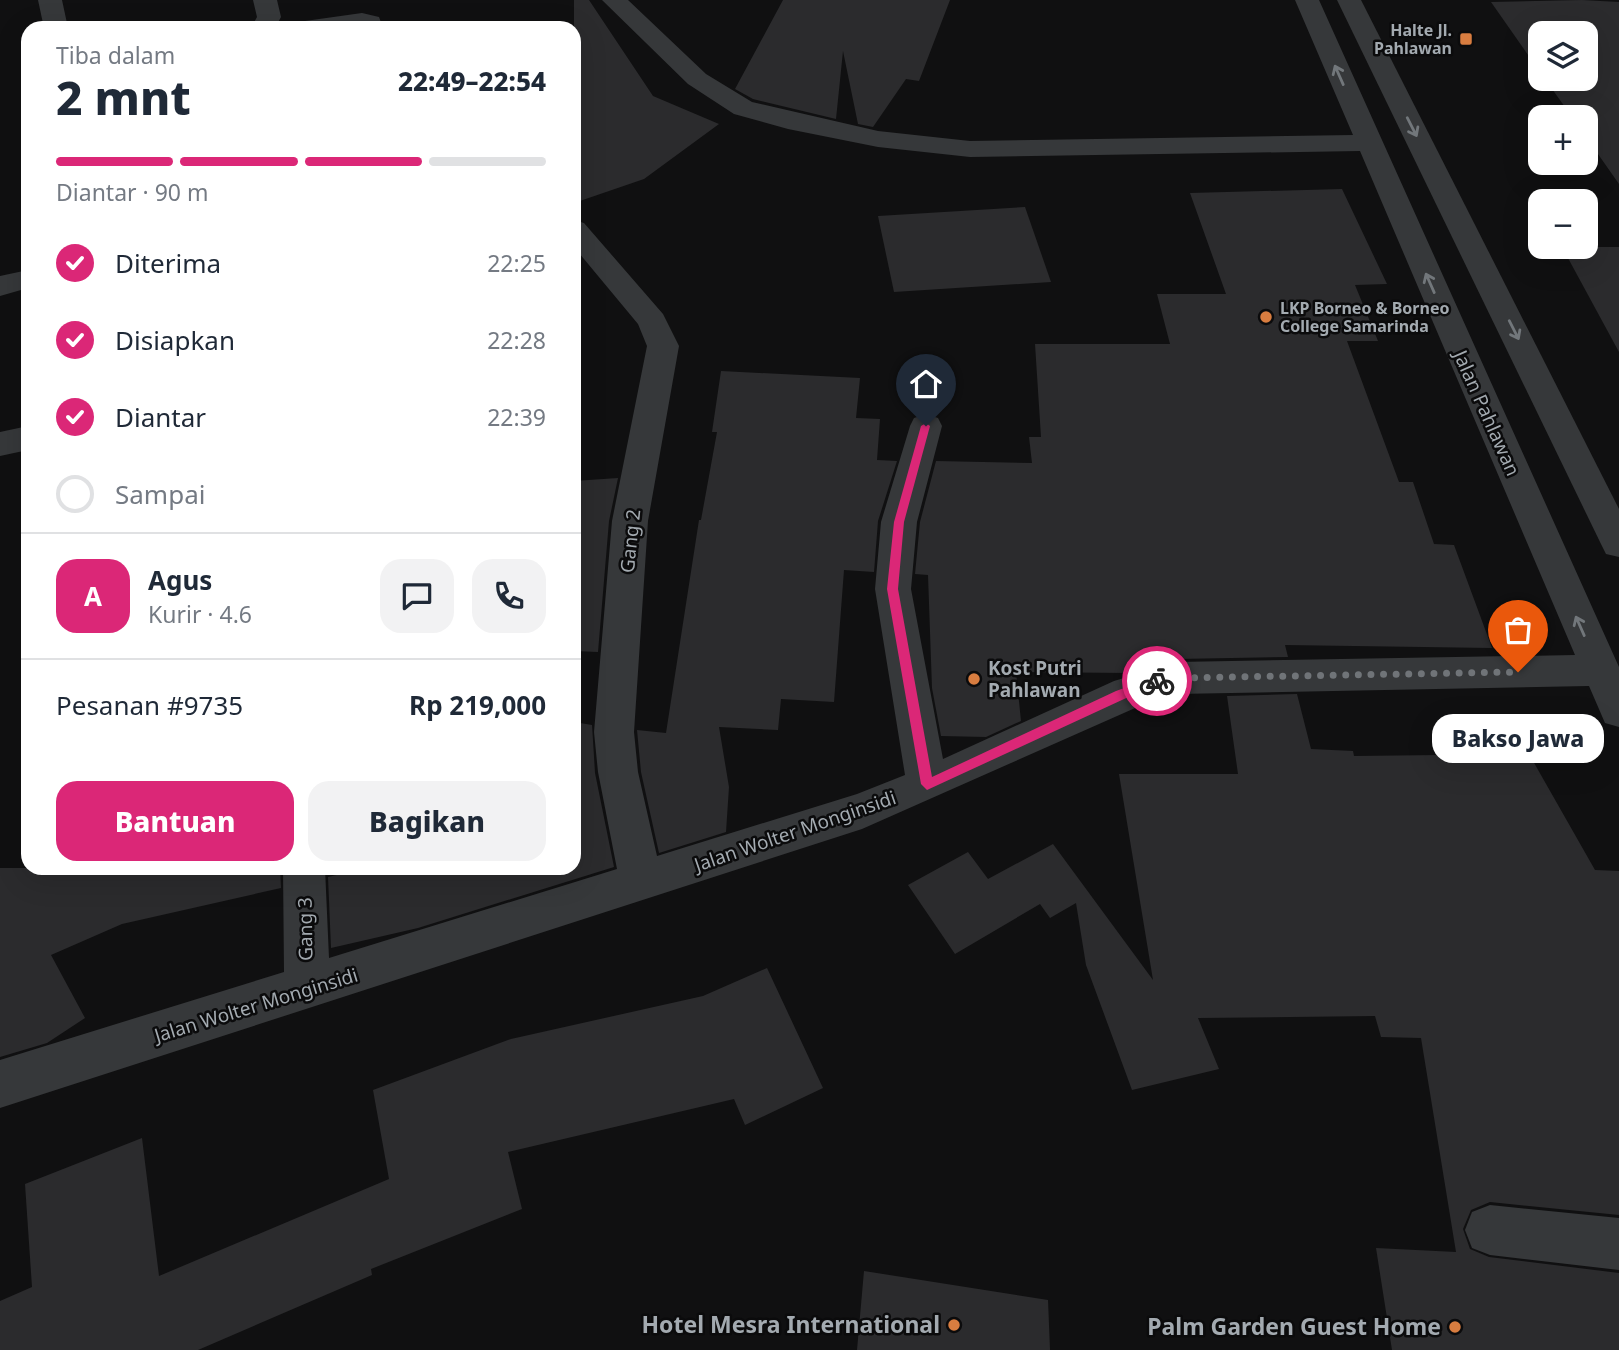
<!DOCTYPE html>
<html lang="id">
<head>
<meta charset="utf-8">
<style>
  :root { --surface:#fff; --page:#f2f2f3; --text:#1f2937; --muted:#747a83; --line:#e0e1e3; --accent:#db2777 }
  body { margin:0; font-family:"Noto Sans",sans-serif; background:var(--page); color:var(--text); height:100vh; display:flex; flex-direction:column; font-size:26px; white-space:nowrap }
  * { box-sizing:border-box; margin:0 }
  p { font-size:23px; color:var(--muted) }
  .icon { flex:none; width:38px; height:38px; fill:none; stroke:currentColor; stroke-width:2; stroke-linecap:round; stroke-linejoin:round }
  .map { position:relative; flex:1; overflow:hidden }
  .details { position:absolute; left:21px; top:21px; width:560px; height:854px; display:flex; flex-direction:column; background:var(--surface); border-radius:21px; box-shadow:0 7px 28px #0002 }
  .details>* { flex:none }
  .controls { position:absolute; left:1528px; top:21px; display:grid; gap:14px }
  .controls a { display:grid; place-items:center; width:70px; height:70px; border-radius:14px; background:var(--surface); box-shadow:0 7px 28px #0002; font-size:35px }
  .pin { position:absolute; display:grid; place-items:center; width:60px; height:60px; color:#fff; margin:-72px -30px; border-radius:50% 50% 50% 0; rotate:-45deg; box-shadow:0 0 7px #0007 }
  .pin .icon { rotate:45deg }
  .courier { position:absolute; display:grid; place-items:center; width:70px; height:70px; margin:-35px; border:5px solid #db2777; border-radius:50%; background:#fff; color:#222; box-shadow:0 2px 9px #0007 }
  .bubble { position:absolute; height:49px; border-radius:21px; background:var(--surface); box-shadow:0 7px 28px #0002; font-size:23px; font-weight:800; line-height:49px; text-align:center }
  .head em { font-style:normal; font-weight:800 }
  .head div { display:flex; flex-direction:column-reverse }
  .head { display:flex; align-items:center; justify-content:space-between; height:119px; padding:0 35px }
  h1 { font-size:46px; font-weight:800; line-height:52px }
  .bar { display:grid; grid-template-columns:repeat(4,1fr); gap:10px 7px; align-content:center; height:84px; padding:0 35px }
  .bar i { height:9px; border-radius:5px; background:var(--line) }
  .bar .active { background:var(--accent) }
  .bar p { grid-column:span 4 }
  .line { display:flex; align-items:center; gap:18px; padding:0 35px; border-top:2px solid var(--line) }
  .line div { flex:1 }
  .round { display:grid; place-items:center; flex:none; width:74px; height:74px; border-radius:21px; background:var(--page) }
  ol { padding:0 35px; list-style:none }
  li { display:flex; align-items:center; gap:21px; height:77px }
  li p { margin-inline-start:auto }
  li .icon { padding:7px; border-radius:50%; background:var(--accent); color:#fff; stroke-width:4 }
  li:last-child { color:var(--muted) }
  li i { width:38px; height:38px; border:4px solid var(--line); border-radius:50% }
  .button { display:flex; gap:14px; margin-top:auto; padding:14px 35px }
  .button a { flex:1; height:80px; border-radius:21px; background:var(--accent); color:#fff; font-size:28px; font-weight:800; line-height:80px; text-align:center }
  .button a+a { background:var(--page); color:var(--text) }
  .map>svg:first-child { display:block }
  .building { fill:#2b2b2d }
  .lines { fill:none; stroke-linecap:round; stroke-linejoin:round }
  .minor { fill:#36383a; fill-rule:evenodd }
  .oneway { stroke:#72777b }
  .route { fill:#db2777 }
  .done { stroke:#707478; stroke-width:7; stroke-dasharray:0 12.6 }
  .poi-dot { fill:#d87d40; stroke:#0b0b0c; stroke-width:2.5 }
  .labels { text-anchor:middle; stroke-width:5; stroke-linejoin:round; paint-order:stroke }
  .far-poi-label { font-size:16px; font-weight:bold; fill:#a3aab0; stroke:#0b0b0c; text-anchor:end }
  .street-label { font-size:19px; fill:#a3aab0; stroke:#0b0b0c }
  .poi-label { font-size:19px; font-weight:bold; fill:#a3aab0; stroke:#0b0b0c; text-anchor:start }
  .near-poi-label { font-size:23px; font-weight:bold; fill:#a3aab0; stroke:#0b0b0c; text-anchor:end }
</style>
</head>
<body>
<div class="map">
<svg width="1619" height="1350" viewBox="0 0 1619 1350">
  <rect width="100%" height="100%" fill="#101011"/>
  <g class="building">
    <polygon points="574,0 589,0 653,96 719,124 644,179 574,203"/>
    <polygon points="783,0 950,0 919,81 906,79 873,127 858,124 843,51 836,119 753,99 735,89"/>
    <polygon points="1582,0 1619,2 1619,184 1586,137 1586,117 1572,117 1545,79 1586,79 1586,33 1540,33 1540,72 1491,2"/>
    <polygon points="1342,189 1387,284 1355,285 1378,341 1347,341 1399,482 1413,482 1434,544 1454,545 1492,648 1285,645 1288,657 1177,659 1131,673 1016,672 1021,721 986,737 941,736 932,688 928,575 915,574 920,522 936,461 1032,463 1029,437 1041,437 1035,344 1170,344 1157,294 1226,294 1190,193"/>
    <polygon points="1025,207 1051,282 894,292 878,216"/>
    <polygon points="1562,247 1619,247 1619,352"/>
    <polygon points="721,371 860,378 856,418 880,419 877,460 897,461 878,521 874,572 844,570 834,702 781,699 778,730 719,727 729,787 726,832 659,853 641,772 637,730 666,733 699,520 701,520 717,432 712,432"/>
    <polygon points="618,478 609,521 598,652 574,651 574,481"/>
    <polygon points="1297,694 1311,749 1353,751 1354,756 1529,754 1595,870 1619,871 1619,1215 1490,1202 1471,1210 1463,1229 1470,1249 1489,1257 1619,1273 1619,1350 1392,1350 1376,1248 1456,1252 1421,1038 1381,1037 1375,1016 1198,1018 1219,1069 1132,1090 1086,965 1076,903 1050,918 1040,904 955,954 908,885 968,852 988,879 1053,844 1153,980 1119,774 1238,774 1227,696"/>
    <polygon points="574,722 592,725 595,773 614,867 418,928 331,948 328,877 366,868 574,868"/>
    <polygon points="0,868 280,868 281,888 122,924 51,955 85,1018 47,1043 0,1057"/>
    <polygon points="767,968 823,1088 745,1125 734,1099 508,1152 522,1209 371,1269 372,1275 198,1350 0,1350 0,1301 32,1287 25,1184 142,1138 159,1276 389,1179 373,1090 511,1039 703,996"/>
    <polygon points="864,1271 1048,1300 1050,1350 857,1350"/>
  </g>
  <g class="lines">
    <g class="minor">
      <polygon points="38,0 62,0 68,28 44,28"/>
      <polygon points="253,0 277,0 281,17 275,28 251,28 257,17"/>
      <polygon points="602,0 628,0 706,74 752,102 878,131 970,141 1353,135 1295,0 1319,0 1619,667 1619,727 1605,723 1589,686 1177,694 1160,697 862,829 0,1108 0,1060 284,972 283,868 325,868 329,958 617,869 598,772 594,732 612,521 647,346 638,324 574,247 574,220 584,223 663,314 679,346 648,521 634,732 638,772 657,856 857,794 905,775 875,589 881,522 910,426 914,418 926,414 938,418 942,426 917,522 911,589 943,759 1114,681 1177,662 1575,655 1360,151 970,157 878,147 788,129 734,114 688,84"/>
      <polygon points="1337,0 1361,0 1619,509 1619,557 1606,554 1601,544"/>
      <polygon points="362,13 379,17 383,28 293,28 296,23 305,21"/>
      <polygon points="28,270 28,288 0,296 0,276"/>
      <polygon points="28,426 28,450 0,456 0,432"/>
      <polygon points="1490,1205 1619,1218 1619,1270 1490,1255 1472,1248 1465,1230 1472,1212"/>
    </g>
  </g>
  <defs><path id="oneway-shaft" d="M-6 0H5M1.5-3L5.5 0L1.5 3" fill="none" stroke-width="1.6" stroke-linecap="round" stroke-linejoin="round" transform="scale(1.75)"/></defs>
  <g class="oneway">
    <use href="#oneway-shaft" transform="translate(1339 75) rotate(-114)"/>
    <use href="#oneway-shaft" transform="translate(1412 127) rotate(63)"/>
    <use href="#oneway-shaft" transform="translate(1430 283) rotate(-114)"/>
    <use href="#oneway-shaft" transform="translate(1514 330) rotate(63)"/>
    <use href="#oneway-shaft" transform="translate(1580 626) rotate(-114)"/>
  </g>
  <polygon class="route" points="926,423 930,426 904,522 898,589 932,777 1116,691 1157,676 1163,681 927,790 921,784 887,589 894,522 921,426"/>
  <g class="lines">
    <polyline class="done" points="1157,681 1177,678 1518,672"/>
  </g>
  <g class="poi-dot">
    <rect x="1459" y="32" width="14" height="14" rx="3.5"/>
    <circle cx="1266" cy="317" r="7"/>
    <circle cx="974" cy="679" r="7"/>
    <circle cx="954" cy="1325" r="7"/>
    <circle cx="1455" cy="1327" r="7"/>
  </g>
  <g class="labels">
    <g class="far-poi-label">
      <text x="1452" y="36">Halte Jl.<tspan x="1452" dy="18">Pahlawan</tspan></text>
      <text x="1280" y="314" text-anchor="start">LKP Borneo &amp; Borneo<tspan x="1280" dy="18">College Samarinda</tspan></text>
    </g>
    <g class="street-label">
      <text transform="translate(1487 413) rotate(66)" y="7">Jalan Pahlawan</text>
      <text transform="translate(630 541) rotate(-84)" y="7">Gang 2</text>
      <text transform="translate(795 831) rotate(-19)" y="7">Jalan Wolter Monginsidi</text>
      <text transform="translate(305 929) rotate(-91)" y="7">Gang 3</text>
      <text transform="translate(256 1005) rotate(-17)" y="7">Jalan Wolter Monginsidi</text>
    </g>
    <g class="poi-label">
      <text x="988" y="675">Kost Putri<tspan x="988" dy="22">Pahlawan</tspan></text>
    </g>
    <g class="near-poi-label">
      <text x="940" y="1333">Hotel Mesra International</text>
      <text x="1441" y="1335">Palm Garden Guest Home</text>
    </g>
  </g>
</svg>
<div class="controls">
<a><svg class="icon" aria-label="layers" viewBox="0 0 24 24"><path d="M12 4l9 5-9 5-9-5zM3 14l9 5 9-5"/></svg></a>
<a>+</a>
<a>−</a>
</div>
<div class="pin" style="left:1518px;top:672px;background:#ea580c"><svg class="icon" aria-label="bag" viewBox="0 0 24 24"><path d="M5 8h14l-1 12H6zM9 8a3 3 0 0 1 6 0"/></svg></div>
<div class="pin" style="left:926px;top:426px;background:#1f2937"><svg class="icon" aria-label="home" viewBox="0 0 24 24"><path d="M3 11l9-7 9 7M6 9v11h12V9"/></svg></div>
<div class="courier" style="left:1157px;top:681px"><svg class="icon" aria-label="bike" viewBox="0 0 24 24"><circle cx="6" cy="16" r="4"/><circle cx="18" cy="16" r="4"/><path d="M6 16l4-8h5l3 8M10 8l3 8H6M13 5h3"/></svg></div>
<div class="bubble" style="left:1432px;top:714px;width:172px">Bakso Jawa</div>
<section class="details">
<div class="head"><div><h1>2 mnt</h1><p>Tiba dalam</p></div><em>22:49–22:54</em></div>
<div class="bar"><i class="active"></i><i class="active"></i><i class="active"></i><i></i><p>Diantar · 90 m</p></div>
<ol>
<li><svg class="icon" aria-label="check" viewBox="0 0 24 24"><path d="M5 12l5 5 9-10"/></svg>Diterima<p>22:25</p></li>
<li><svg class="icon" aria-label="check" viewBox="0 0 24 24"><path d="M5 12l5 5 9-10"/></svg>Disiapkan<p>22:28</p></li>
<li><svg class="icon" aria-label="check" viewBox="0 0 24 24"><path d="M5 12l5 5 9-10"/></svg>Diantar<p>22:39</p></li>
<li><i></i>Sampai</li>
</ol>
<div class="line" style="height:126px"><b class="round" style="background:var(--accent);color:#fff">A</b><div><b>Agus</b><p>Kurir · 4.6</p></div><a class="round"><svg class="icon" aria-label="chat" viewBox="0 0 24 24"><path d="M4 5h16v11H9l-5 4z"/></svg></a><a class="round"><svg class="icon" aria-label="phone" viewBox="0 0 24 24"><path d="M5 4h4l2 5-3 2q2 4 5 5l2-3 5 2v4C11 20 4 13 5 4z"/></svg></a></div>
<div class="line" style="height:91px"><div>Pesanan #9735</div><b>Rp 219,000</b></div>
<div class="button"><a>Bantuan</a><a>Bagikan</a></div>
</section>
</div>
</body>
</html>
